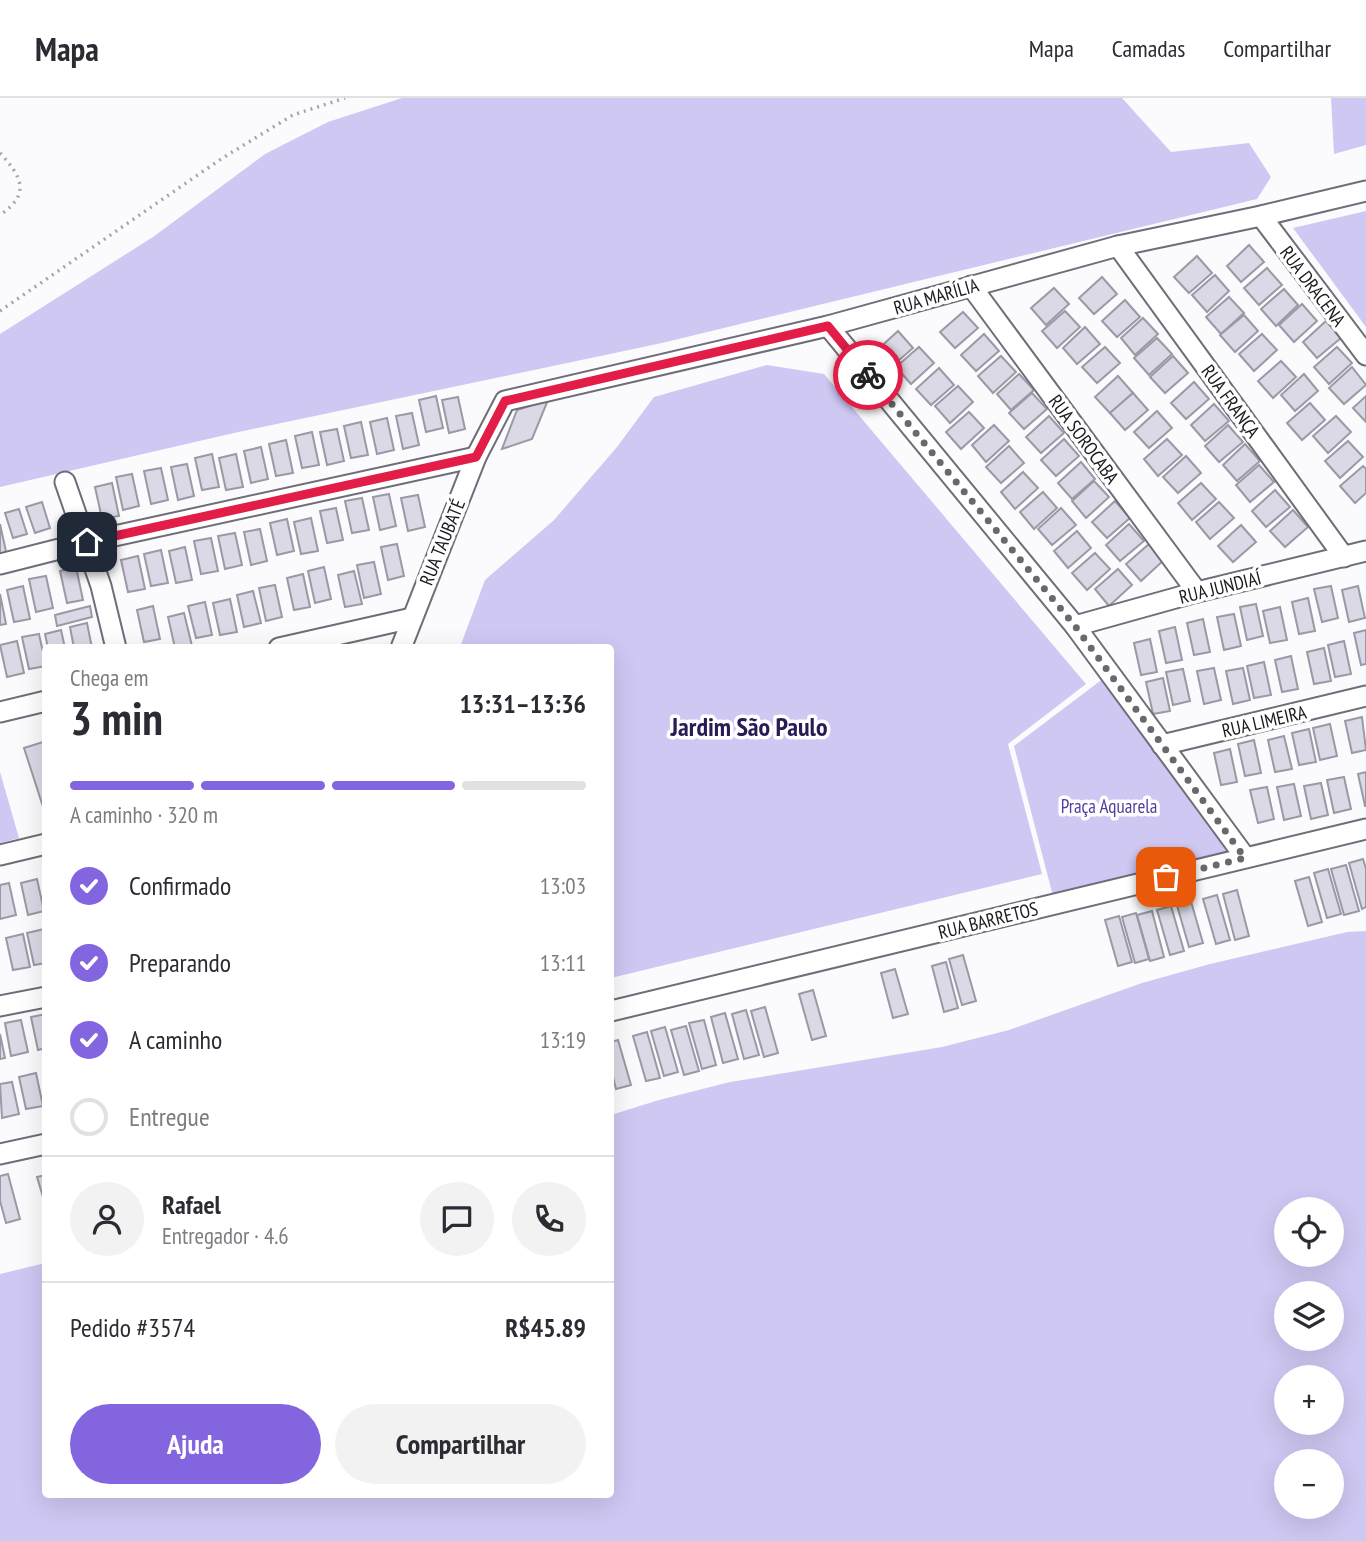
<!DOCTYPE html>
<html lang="pt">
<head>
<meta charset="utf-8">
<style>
  :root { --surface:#fff; --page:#f2f2f3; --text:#2b2b33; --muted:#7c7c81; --line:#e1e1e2; --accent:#8365e0 }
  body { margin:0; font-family:"PT Sans Narrow",sans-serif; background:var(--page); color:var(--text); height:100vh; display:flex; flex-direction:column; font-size:26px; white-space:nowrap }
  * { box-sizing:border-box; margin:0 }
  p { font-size:23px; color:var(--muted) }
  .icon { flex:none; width:38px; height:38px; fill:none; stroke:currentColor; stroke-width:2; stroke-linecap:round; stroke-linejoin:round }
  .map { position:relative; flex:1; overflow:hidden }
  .panel { position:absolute; left:42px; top:546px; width:572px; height:854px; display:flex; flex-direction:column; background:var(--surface); border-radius:7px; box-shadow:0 7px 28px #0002 }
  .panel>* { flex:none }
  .buttons { position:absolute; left:1274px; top:1099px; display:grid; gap:14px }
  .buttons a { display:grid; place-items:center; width:70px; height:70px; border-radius:50%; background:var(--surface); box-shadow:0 7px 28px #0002; font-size:35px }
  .pin { position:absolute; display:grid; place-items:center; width:60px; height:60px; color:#fff; margin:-30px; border-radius:14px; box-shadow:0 4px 10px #0006 }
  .courier { position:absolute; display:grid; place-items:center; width:70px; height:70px; margin:-35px; border:5px solid #e11d48; border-radius:50%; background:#fff; color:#222; box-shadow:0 2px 9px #0007 }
  .head em { font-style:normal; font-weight:600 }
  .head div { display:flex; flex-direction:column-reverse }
  .head { display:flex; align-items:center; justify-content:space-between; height:119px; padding:0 28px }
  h1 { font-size:46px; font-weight:600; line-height:52px }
  .bar { display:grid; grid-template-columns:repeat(4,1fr); gap:10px 7px; align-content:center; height:84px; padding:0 28px }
  .bar i { height:9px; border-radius:5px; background:var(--line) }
  .bar .current { background:var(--accent) }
  .bar p { grid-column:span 4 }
  .line { display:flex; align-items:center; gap:18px; padding:0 28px; border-top:2px solid var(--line) }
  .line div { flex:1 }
  .round { display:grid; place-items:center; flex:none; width:74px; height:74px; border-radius:37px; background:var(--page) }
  ol { padding:0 28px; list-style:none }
  li { display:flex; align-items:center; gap:21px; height:77px }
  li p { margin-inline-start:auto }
  li .icon { padding:7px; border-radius:50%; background:var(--accent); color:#fff; stroke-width:4 }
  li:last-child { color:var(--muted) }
  li i { width:38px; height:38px; border:4px solid var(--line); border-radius:50% }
  .action { display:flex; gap:14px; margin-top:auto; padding:14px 28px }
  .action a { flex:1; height:80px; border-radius:42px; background:var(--accent); color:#fff; font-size:28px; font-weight:600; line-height:80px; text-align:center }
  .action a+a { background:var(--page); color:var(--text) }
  header { display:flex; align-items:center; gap:42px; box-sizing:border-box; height:98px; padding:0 35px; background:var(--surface); border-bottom:2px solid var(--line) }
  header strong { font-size:33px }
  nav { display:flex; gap:38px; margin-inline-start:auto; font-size:24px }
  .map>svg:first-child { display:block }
  .green { fill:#cec8f3; fill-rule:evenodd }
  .building { fill:#dad9e5; stroke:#9a99a5; stroke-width:2 }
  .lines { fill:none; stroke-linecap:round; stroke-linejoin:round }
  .street-casing { stroke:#6f6d78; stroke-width:23 }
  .path { stroke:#a6a6a9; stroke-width:3.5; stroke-dasharray:2 5; stroke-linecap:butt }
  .street { stroke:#fff; stroke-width:19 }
  .done { stroke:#69696d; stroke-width:7; stroke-dasharray:0 12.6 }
  .route { stroke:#e11d48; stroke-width:9 }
  .labels { text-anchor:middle; stroke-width:7; stroke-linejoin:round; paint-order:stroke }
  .street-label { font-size:19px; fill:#1b1b1f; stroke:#fff }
  .park-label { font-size:19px; fill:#573c9e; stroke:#fff }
  .district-label { font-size:26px; font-weight:bold; fill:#2b1b55; stroke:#fff }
</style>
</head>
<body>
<header>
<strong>Mapa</strong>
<nav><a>Mapa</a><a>Camadas</a><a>Compartilhar</a></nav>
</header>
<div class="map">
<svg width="1366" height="1443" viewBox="0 0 1366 1443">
  <rect width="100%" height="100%" fill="#fbfbfd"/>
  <g class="green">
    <polygon points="402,0 1122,0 1171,54 1249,45 1271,79 1257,101 662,245 234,335 0,389 0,236 153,139 265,56 328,24"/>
    <polygon points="1331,0 1366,0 1366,47 1334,56"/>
    <polygon points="1366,113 1366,229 1293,130"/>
    <polygon points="767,267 824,276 1086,586 1008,646 1042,776 611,880 611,550 460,549 485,482 554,422 617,349 654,299"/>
    <polygon points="1108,577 1241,758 1054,802 1014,648"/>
    <polygon points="0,674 19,740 0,745"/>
    <path d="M1366 833V1443H0V1176L45 1165 46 1396H611V1017L659 1002 730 984 942 949 1009 932 1142 885 1210 866 1347 834ZM1332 1111V1157H1286V1111ZM1286 1195H1332V1241H1286ZM1332 1279V1325H1286V1279ZM1332 1363V1409H1286V1363Z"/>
  </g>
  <g class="building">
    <polygon points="1249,147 1264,164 1241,184 1227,168"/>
    <polygon points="1197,158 1212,175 1189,195 1174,179"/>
    <polygon points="1267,170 1282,187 1259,207 1244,190"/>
    <polygon points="1215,177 1229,193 1207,214 1192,197"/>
    <polygon points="1102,179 1117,196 1094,216 1079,200"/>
    <polygon points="1054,190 1069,206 1046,227 1031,210"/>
    <polygon points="1284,191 1298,207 1276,228 1261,211"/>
    <polygon points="1229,199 1244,215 1221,236 1206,219"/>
    <polygon points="1125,202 1140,219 1117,239 1102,223"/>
    <polygon points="1302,206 1317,223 1294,244 1279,227"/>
    <polygon points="1065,213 1080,229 1057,250 1042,233"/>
    <polygon points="963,214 978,230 955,250 940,234"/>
    <polygon points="1244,217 1258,233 1235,254 1220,237"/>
    <polygon points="1143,220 1158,236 1135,257 1121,240"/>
    <polygon points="1326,223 1341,240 1317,260 1303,244"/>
    <polygon points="1085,229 1100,246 1077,266 1063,250"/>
    <polygon points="898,233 913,250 890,270 875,254"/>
    <polygon points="984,236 999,253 976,273 961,257"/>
    <polygon points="1262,236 1277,252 1254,273 1239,256"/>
    <polygon points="1157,240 1172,256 1149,277 1134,260"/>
    <polygon points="919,249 934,265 911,286 896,269"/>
    <polygon points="1105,249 1120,265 1097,285 1082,269"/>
    <polygon points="1337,249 1352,265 1329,286 1314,269"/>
    <polygon points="1001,258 1016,274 993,295 978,278"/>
    <polygon points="1173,258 1188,275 1165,295 1150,279"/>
    <polygon points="1281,263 1296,279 1273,300 1258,283"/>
    <polygon points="1352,269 1366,287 1344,306 1329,290"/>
    <polygon points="939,270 954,287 931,307 916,291"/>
    <polygon points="1019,276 1034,292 1011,312 997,296"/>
    <polygon points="1304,276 1318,293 1295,313 1281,297"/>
    <polygon points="1118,278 1133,295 1110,315 1095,299"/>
    <polygon points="1194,284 1209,301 1186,321 1171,305"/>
    <polygon points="958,288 973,304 950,325 935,308"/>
    <polygon points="1032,295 1047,311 1024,331 1009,315"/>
    <polygon points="1133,295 1148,312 1125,332 1110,315"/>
    <polygon points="436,298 443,330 426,334 419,302"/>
    <polygon points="1366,298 1366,324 1353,310"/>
    <polygon points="458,299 465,331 449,335 442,302"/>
    <polygon points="548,302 532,341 502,351 517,312"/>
    <polygon points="1310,305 1325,322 1302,342 1287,325"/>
    <polygon points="1214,306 1229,323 1205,343 1191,327"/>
    <polygon points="1157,313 1172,330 1149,350 1134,334"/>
    <polygon points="969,314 984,330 961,351 946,334"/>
    <polygon points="412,315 419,347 403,351 396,318"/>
    <polygon points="1049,318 1064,335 1041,355 1026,339"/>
    <polygon points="1336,318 1351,334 1328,355 1313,338"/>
    <polygon points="387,320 394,352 377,356 370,324"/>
    <polygon points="361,324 368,357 351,360 344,328"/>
    <polygon points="994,327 1009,343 986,364 972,347"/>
    <polygon points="1228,327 1243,344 1219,364 1205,348"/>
    <polygon points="337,331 344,363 327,367 320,334"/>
    <polygon points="312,334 319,367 302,370 295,338"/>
    <polygon points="1064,341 1079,358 1056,378 1041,362"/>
    <polygon points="1167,341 1182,357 1158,378 1144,361"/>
    <polygon points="286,342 293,375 276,378 269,346"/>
    <polygon points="1348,343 1363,359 1340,380 1325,363"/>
    <polygon points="1245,346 1260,363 1237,383 1223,367"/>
    <polygon points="1009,348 1024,365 1001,385 986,369"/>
    <polygon points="261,349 268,381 251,385 244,353"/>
    <polygon points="212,356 219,389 202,392 195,360"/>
    <polygon points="236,356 243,389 226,392 219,360"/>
    <polygon points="1186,358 1201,375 1178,395 1163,379"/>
    <polygon points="1081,364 1095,381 1072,401 1058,385"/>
    <polygon points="187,366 194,398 178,402 171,369"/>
    <polygon points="1259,367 1274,384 1250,404 1236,387"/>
    <polygon points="1363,368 1366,371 1366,395 1355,405 1340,388"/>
    <polygon points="161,370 168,402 151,406 144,373"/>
    <polygon points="1023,374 1038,390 1015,411 1001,394"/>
    <polygon points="132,376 139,408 123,412 116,379"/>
    <polygon points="1094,383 1109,399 1086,420 1072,403"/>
    <polygon points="112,385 119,418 102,421 95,389"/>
    <polygon points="1201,385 1216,401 1192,422 1178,405"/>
    <polygon points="1275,392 1290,409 1266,429 1252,413"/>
    <polygon points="1043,394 1057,410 1034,431 1020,414"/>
    <polygon points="389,396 396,428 380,432 373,399"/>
    <polygon points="418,397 425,429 408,433 401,400"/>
    <polygon points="362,400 369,432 352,435 345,403"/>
    <polygon points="1115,403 1130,420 1107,440 1092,424"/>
    <polygon points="42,404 50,430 35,435 26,409"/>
    <polygon points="1219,404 1234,420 1210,441 1196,424"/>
    <polygon points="336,410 343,442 327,445 320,413"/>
    <polygon points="1061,410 1076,427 1052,447 1038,431"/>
    <polygon points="19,411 27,436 13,440 5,415"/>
    <polygon points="1293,412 1308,429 1285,449 1270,433"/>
    <polygon points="311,420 318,453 301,456 294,424"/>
    <polygon points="287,421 294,453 277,457 270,425"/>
    <polygon points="0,426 7,458 0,459"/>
    <polygon points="1129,426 1144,443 1120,463 1106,447"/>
    <polygon points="1241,427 1256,444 1233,464 1218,448"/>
    <polygon points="260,431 267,463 251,467 244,434"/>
    <polygon points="1077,433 1091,450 1068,470 1054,453"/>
    <polygon points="235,435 242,467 225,471 218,438"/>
    <polygon points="211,440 218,473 201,476 194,443"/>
    <polygon points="397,446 404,478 388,482 381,449"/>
    <polygon points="1149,446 1164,462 1141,483 1126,466"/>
    <polygon points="185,449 192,482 176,485 169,453"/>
    <polygon points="161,452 168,485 151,488 144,456"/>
    <polygon points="1095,455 1110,471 1087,492 1072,475"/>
    <polygon points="138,458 145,491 128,494 121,462"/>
    <polygon points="374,464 381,496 364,500 357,467"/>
    <polygon points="76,469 83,502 67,505 60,473"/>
    <polygon points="324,469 331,501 315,505 308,473"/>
    <polygon points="1118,471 1132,487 1109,508 1095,491"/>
    <polygon points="354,473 362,506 345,509 338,477"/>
    <polygon points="303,476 310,509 294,512 287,480"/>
    <polygon points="46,478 53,510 36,514 29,481"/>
    <polygon points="275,487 282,519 266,523 259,490"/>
    <polygon points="23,488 30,521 14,524 7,492"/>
    <polygon points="1331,488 1338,520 1322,524 1314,491"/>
    <polygon points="1358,488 1365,520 1349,524 1342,492"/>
    <polygon points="253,493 261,525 244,529 237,497"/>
    <polygon points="0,496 6,526 0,527"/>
    <polygon points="1308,500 1315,533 1299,536 1292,504"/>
    <polygon points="230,501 237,534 220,537 213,505"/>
    <polygon points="205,504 212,537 196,540 188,508"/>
    <polygon points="1256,506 1263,538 1247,542 1240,509"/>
    <polygon points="90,508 92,519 57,528 55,517"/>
    <polygon points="153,508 160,541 144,544 137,512"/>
    <polygon points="1280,509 1287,542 1270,545 1263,513"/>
    <polygon points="184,515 192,548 175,550 168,519"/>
    <polygon points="1234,516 1241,548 1224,552 1217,519"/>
    <polygon points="1203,521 1210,554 1194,557 1187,525"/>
    <polygon points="87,525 92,550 74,550 70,529"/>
    <polygon points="1175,529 1182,562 1166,565 1159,533"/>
    <polygon points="61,532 65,550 48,550 45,536"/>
    <polygon points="1366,532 1366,566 1361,567 1354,535"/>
    <polygon points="39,536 46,568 29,571 22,539"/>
    <polygon points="1150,541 1157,574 1141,577 1134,545"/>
    <polygon points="17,543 24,575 7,579 0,547"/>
    <polygon points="1344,543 1351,576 1335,579 1328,547"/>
    <polygon points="1324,550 1331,583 1314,586 1307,554"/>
    <polygon points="1291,558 1298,591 1282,594 1275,562"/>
    <polygon points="1264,564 1271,597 1254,600 1247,568"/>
    <polygon points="1214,570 1221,602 1204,606 1197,573"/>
    <polygon points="1243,570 1250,602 1233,606 1226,573"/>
    <polygon points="1183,571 1190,603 1173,607 1166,574"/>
    <polygon points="1163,580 1170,613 1153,616 1146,584"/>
    <polygon points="1362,619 1366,652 1352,655 1345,623"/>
    <polygon points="1330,626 1337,658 1320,662 1313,630"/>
    <polygon points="1309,631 1316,664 1299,667 1292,635"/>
    <polygon points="1284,638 1292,671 1275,674 1268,642"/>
    <polygon points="1254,642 1261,675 1245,678 1238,646"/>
    <polygon points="46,643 46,718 24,650"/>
    <polygon points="1230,651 1237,684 1221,687 1214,655"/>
    <polygon points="1366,674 1366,708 1365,708 1358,676"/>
    <polygon points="1344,679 1351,711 1334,715 1327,682"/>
    <polygon points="1321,685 1328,717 1311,721 1304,688"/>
    <polygon points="1294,686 1301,718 1284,722 1277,689"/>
    <polygon points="1267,689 1274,721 1258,725 1250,692"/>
    <polygon points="1363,761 1366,771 1366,809 1362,811 1349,765"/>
    <polygon points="1346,767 1359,813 1344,817 1331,771"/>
    <polygon points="1328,771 1341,816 1327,820 1314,775"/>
    <polygon points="1309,779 1322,824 1308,828 1295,783"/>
    <polygon points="37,781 44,813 28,817 21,785"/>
    <polygon points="9,785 16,817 0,821 0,787"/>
    <polygon points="1237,792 1249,838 1235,842 1223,796"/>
    <polygon points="1217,797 1230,842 1216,846 1203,801"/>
    <polygon points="1190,800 1203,845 1189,849 1176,804"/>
    <polygon points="1171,808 1184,853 1170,857 1157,812"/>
    <polygon points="1152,813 1164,859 1150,863 1137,817"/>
    <polygon points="1136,815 1149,861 1135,865 1122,819"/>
    <polygon points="1119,818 1132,864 1118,868 1105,822"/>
    <polygon points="44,831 46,865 34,867 27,835"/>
    <polygon points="23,836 30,869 13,872 6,840"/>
    <polygon points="963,857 976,903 962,907 949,861"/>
    <polygon points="946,864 958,910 944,914 932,868"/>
    <polygon points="895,871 908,916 893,920 881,875"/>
    <polygon points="813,892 826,938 812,942 799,896"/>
    <polygon points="765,909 778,955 764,959 751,913"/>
    <polygon points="746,912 759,957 744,961 732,916"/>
    <polygon points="725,915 738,961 723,965 711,919"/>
    <polygon points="46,916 46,950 38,952 31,919"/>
    <polygon points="21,922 28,954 11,958 5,925"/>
    <polygon points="704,922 716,967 702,971 689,925"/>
    <polygon points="686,928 699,973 684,977 671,932"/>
    <polygon points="665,929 678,974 664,978 651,933"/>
    <polygon points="647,934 660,980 646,983 633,938"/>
    <polygon points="0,936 5,960 0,961"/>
    <polygon points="618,942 631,987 616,991 611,971 611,944"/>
    <polygon points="36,975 43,1008 26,1011 19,979"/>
    <polygon points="12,984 19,1016 2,1020 0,986"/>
    <polygon points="8,1076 20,1121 6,1125 0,1103 0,1078"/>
    <polygon points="46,1077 46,1109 37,1079"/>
  </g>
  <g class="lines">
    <g class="street-casing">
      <g id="street">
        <polyline points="1261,118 1366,257"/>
        <polyline points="1118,148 1344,459"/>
        <polyline points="971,188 1197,494"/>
        <polyline points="828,228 1075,528 1245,759"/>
        <polyline points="65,384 101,488 116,550"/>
        <polyline points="0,466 87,444 476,359"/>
        <polyline points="1075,528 1197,494 1366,453"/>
        <polyline points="279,550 412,520"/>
        <polyline points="401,550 476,359 505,303 828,228 1118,148 1261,118 1366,93"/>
        <polyline points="0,614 46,603"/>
        <polyline points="1162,647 1366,598"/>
        <polyline points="0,757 46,746"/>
        <polyline points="0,908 46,899"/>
        <polyline points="611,913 1366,731"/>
        <polyline points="0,1056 46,1046"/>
      </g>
    </g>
    <g class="path">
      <path d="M0 55C22 79 31 96 0 117"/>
      <polyline points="0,213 221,61 293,17 345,0"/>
    </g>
    <use href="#street" class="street"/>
  </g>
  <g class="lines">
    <polyline class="done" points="868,277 1075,528 1245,760 1166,779"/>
    <polyline class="route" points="87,444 476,359 505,303 828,228 868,277"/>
  </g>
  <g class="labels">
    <g class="street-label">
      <text transform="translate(1313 188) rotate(53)" y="7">RUA DRACENA</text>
      <text transform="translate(936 198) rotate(-16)" y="7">RUA MARÍLIA</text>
      <text transform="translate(1231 303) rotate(54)" y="7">RUA FRANÇA</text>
      <text transform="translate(1084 341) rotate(54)" y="7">RUA SOROCABA</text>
      <text transform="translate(442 444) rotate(-68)" y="7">RUA TAUBATÉ</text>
      <text transform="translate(1220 489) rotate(-14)" y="7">RUA JUNDIAÍ</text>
      <text transform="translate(1264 623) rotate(-13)" y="7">RUA LIMEIRA</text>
      <text transform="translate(988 822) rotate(-14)" y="7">RUA BARRETOS</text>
    </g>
    <g class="park-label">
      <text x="1109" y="715">Praça Aquarela</text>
    </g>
    <g class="district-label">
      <text x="749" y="638">Jardim São Paulo</text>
    </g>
  </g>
</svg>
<div class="buttons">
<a><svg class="icon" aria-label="locate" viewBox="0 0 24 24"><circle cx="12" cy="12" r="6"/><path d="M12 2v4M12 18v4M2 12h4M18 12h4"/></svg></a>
<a><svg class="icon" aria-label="layers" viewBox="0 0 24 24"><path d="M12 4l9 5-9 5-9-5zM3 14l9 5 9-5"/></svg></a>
<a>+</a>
<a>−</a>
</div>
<div class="pin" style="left:1166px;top:779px;background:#ea580c"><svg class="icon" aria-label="bag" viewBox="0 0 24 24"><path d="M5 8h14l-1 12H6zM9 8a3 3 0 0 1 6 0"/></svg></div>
<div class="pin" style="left:87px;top:444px;background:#1f2937"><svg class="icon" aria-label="home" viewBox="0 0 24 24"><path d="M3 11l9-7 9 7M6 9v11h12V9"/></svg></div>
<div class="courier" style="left:868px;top:277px"><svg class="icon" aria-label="bike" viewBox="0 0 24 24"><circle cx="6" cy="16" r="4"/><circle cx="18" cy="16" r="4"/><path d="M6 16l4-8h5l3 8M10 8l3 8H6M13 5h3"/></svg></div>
<section class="panel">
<div class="head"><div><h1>3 min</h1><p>Chega em</p></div><em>13:31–13:36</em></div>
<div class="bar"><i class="current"></i><i class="current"></i><i class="current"></i><i></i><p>A caminho · 320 m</p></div>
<ol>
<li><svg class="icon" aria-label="check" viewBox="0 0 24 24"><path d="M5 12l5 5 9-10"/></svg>Confirmado<p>13:03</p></li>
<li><svg class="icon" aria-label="check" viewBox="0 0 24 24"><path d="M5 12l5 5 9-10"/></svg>Preparando<p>13:11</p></li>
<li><svg class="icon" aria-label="check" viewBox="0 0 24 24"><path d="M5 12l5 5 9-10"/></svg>A caminho<p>13:19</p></li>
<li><i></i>Entregue</li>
</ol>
<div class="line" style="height:126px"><a class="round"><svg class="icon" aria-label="person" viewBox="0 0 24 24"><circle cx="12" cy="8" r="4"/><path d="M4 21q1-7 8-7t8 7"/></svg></a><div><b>Rafael</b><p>Entregador · 4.6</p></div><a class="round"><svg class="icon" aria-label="chat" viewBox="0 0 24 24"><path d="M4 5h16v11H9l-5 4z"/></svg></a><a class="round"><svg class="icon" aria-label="phone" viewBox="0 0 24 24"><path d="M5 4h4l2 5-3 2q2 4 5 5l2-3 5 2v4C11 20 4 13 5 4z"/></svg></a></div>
<div class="line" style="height:91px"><div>Pedido #3574</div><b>R$45.89</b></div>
<div class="action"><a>Ajuda</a><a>Compartilhar</a></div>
</section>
</div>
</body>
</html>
